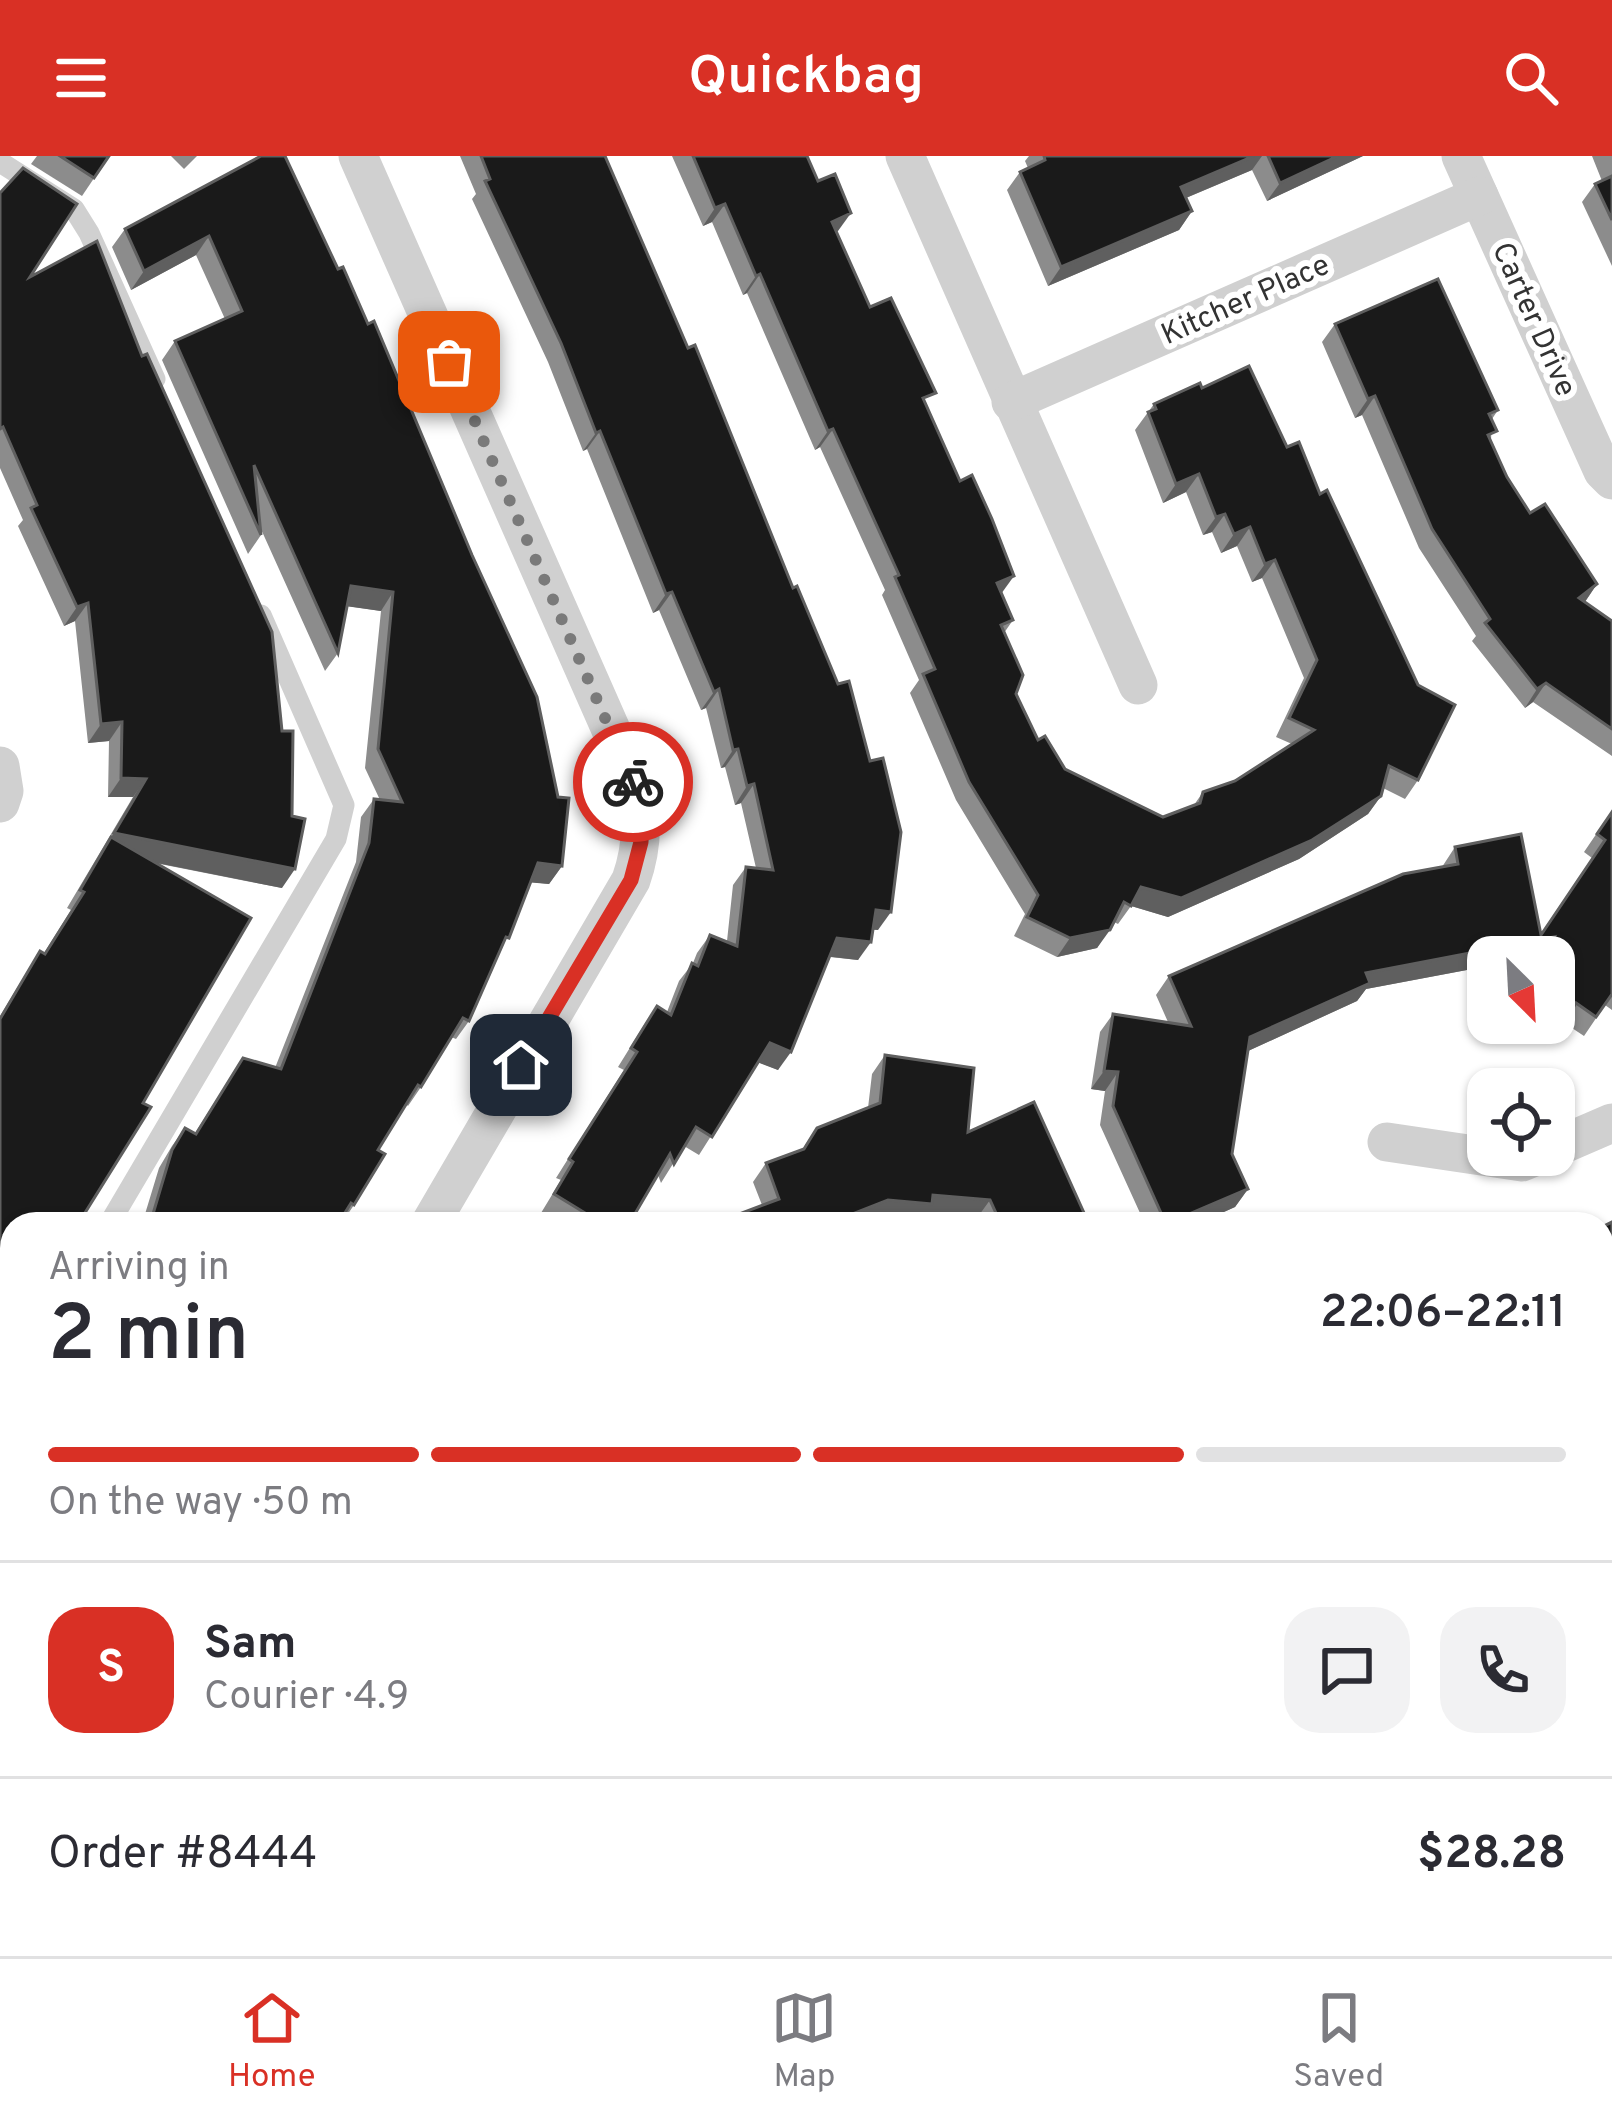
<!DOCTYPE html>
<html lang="en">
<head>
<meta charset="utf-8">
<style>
  :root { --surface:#fff; --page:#f2f2f3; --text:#2b2b33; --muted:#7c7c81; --line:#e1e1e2; --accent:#d93025 }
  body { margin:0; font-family:Overpass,sans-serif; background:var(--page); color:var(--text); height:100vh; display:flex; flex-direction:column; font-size:45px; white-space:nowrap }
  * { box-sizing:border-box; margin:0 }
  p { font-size:39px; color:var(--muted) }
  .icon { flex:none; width:66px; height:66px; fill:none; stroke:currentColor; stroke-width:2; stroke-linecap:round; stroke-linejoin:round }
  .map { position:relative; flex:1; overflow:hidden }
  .details { position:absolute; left:0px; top:1056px; width:1614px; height:744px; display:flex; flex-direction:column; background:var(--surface); border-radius:36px 36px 0 0; box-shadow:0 3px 9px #0004 }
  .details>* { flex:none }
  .needle { width:78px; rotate:156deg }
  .fabs { position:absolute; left:1467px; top:780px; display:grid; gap:24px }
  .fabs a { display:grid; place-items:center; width:108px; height:108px; border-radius:24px; background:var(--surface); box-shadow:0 3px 9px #0004; font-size:60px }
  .pin { position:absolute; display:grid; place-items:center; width:102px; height:102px; color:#fff; margin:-51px; border-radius:24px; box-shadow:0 6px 18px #0006 }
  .courier { position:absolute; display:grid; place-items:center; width:120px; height:120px; margin:-60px; border:9px solid #d93025; border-radius:50%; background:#fff; color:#222; box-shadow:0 3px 15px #0007 }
  .headline em { font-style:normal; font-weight:600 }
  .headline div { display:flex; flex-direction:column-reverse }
  .headline { display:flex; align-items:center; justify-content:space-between; height:204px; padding:0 48px }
  h1 { font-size:78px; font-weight:600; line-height:90px }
  .bar { display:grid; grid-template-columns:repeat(4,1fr); gap:18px 12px; align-content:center; height:144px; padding:0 48px }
  .bar i { height:15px; border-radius:9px; background:var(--line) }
  .bar .active { background:var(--accent) }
  .bar p { grid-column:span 4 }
  .line { display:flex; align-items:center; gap:30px; padding:0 48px; border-top:3px solid var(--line) }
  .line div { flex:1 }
  .round { display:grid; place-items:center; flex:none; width:126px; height:126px; border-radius:36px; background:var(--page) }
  header { display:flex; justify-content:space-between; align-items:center; height:156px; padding:0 48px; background:var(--accent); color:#fff; font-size:54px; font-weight:600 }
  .dock { display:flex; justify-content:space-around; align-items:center; height:168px; border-top:3px solid var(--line); background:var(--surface); font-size:33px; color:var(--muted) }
  .dock a { display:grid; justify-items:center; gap:6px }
  .dock .active { color:var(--accent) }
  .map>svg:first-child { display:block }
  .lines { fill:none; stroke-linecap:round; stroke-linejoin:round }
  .lane { stroke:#d0d0d0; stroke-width:21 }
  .street { stroke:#d0d0d0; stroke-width:39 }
  .wall { fill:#8c8c8c }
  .shaded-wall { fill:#5f5f5f }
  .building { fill:#1a1a1a; stroke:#5f5f5f; stroke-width:3 }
  .done { stroke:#7a7a7a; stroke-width:12; stroke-dasharray:0 21.6 }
  .route { stroke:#d93025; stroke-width:15 }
  .labels { text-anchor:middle; stroke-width:12; stroke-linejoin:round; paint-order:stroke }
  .street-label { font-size:30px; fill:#333; stroke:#fff }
</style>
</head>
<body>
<header><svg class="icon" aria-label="menu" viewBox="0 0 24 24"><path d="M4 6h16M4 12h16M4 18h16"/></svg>Quickbag<svg class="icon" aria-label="search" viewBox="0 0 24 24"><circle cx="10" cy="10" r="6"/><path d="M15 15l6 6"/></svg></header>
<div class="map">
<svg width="1612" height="1800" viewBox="0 0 1612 1800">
  <rect width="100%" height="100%" fill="#fff"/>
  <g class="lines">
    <g class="lane">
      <polyline points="0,6 74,53 89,77 155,223"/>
      <polyline points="109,1068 336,683 344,649 261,459"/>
      <polyline points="0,1234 12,1217"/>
      <polyline points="289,1800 316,1788"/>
    </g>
    <g class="street">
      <path d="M358 0 631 619C643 655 644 687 631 724L430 1068"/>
      <polyline points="905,0 1138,529"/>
      <polyline points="1461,0 1603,315 1612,324"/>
      <polyline points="1011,246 1479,40"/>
      <polyline points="0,610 4,635 0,647"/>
      <polyline points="1387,986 1522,1006 1539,999"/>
      <polyline points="1554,992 1612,967"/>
      <polyline points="1602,1537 1612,1533"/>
      <polyline points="0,1611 12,1606"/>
      <polyline points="220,1788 225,1800"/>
      <polyline points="1022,1800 1049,1788"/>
    </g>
  </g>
  <g class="wall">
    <polygon points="37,0 109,0 82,40 31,8"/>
    <polygon points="171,0 197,0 184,13"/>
    <polygon points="261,0 562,710 549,728 531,726 469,865 456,883 451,881 421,931 408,950 406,948 378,994 354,1049 341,1068 142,1068 159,1012 172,990 185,972 195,977 243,902 275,912 356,706 361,661 374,643 380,644 365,612 381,455 347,450 338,497 325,515 260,371 261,379 248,398 162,204 175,185 225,163 196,99 131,134 112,91 125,73"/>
    <polygon points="460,0 605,0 878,774 873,774 858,804 830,801 778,914 758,906 699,999 684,990 661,1027 658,1019 629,1068 560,1068 541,1057 561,1024 556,1022 624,914 618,911 644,869 657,850 667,856 679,825 693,807 697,797 710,779 727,785 733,729 746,711 756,712 741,647 735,649 725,611 721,612 706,552 701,554 659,454 653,457 587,293 583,295 548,206 472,43 476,38"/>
    <polygon points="672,0 807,0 838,75 836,76 870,151 926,250 1013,464 1004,477 1016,538 1038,584 1065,613 1163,661 1194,649 1203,636 1235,625 1292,588 1276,581 1304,522 1262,422 1252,426 1237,390 1221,397 1212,376 1203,379 1186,336 1163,347 1135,274 1154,248 1200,227 1418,624 1405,643 1383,632 1381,640 1368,658 1299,703 1168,761 1131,750 1118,768 1114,766 1097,792 1057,801 1014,780 1025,758 956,644 910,537 919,524 882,439 885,434 820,291 815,294 747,137 743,139 712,66 703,70"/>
    <polygon points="1029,0 1363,0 1267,45 1252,14 1186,42 1192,55 1179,74 1048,130 1007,34 1020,16 1028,12 1025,5"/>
    <polygon points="1592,0 1612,0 1612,110 1582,46 1595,28 1602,25"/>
    <polygon points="0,37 30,121 282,732 155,707 12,1068 0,1191 0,860 28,814 40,795 44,797 71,754 67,752 133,641 108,641 109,585 88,587 75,465 64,470 18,370 23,364 0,312"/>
    <polygon points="1335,168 1498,254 1492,263 1491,284 1507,321 1530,357 1597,428 1585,446 1612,465 1612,600 1533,546 1525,552 1472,485 1476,480 1419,392 1362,259 1355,262 1322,186"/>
    <polygon points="1612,655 1612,854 1605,849 1584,880 1563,866 1558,874 1548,867 1554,867 1554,801 1488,801 1488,810 1366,833 1357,845 1248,895 1232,998 1248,1033 1235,1051 1197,1068 1145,1068 1100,969 1105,935 1091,933 1100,876 1113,858 1168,866 1156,839 1169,820 1442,711 1455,691 1540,779 1592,702 1584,696"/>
    <polygon points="885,899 968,976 1089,1068 980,1068 977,1062 925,1057 919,1066 875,1062 860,1068 722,1068 726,1063 762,1049 753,1026 766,1007 802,994 817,972 868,952 872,918"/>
  </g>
  <g class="shaded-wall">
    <polygon points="1254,0 1262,0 1252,14 1169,49 1181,31"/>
    <polygon points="1338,0 1363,0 1267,45 1280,27"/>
    <polygon points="725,48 712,66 703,70 715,52"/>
    <polygon points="1192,55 1179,74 1048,130 1061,111"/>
    <polygon points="851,57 838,75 819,84 832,66"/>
    <polygon points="209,80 196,99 131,134 144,115"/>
    <polygon points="760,118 747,137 743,139 756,120"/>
    <polygon points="1375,240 1362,259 1355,262 1368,243"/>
    <polygon points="833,273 820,291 815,294 828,275"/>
    <polygon points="600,275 587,293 583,295 596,277"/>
    <polygon points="1199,318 1186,336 1163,347 1176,328"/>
    <polygon points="1225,358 1212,376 1203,379 1216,361"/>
    <polygon points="1250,371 1237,390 1221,397 1234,378"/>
    <polygon points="1275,404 1262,422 1252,426 1265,408"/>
    <polygon points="1014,420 1001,438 997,427"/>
    <polygon points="1597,428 1584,447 1579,442"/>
    <polygon points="351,430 393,436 381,455 338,449"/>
    <polygon points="672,436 659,454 653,457 666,438"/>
    <polygon points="88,447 75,465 64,470 77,451"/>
    <polygon points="1546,527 1533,546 1525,552 1537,533"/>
    <polygon points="719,533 706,552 701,554 714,536"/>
    <polygon points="122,566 109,585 88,587 101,568"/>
    <polygon points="738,593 725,611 721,612 733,594"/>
    <polygon points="121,622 146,623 133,641 108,641"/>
    <polygon points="754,628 741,647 735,649 747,630"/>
    <polygon points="1381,640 1368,658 1299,703 1168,761 1128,749 1141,731"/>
    <polygon points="114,677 295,713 282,732 102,696 111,681 101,696"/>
    <polygon points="538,707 562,710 549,728 525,726"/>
    <polygon points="876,754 891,756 878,774 863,772"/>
    <polygon points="1110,774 1097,792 1057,801 1070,782"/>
    <polygon points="1554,781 1541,800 1488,801 1488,810 1366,833 1357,845 1237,900 1250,881 1366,817"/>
    <polygon points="837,782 871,786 858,804 824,800"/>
    <polygon points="770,887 791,896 778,914 757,906"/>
    <polygon points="1104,915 1118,916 1105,935 1091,933"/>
    <polygon points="1248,1033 1235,1051 1197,1068 1168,1068"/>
    <polygon points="933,1039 990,1044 977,1062 925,1057 919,1066 875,1062 860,1068 841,1068 847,1060 888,1044"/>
    <polygon points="1612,1150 1612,1157 1602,1171 1602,1158"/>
    <polygon points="1612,1407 1612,1420 1602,1424 1602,1412"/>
    <polygon points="12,1500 12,1513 0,1518 0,1506"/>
    <polygon points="795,1788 825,1788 797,1800 766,1800"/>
  </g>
  <g class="building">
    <polygon points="60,0 109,0 94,22"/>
    <polygon points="261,0 285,0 338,113 343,111 368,168 374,165 472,399 537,541 558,641 569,642 562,710 538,707 509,782 506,781 469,865 463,862 421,931 418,929 378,994 385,998 354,1049 351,1047 338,1068 150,1068 172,994 185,972 196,978 243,902 281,913 369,687 374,643 402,646 378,593 393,436 351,430 338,497 254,309 261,379 175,185 242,155 209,80 144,115 125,73"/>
    <polygon points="481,0 605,0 688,192 695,189 793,432 797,430 838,528 849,525 870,605 883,602 901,676 891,756 876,754 871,786 837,782 791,896 770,887 712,981 696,971 674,1008 670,998 629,1068 580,1068 595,1063 554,1038 573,1006 569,1003 637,896 631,892 657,850 671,859 692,807 698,810 710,779 737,790 746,711 773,714 754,628 747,630 738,593 733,594 719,533 714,536 672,436 666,438 600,275 596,277 561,187 485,25 490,23"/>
    <polygon points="693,0 807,0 818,25 835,18 851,57 832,66 870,151 891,142 936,237 923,242 960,325 972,319 992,363 1014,420 997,427 1013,464 1001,469 1023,519 1016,538 1038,584 1045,580 1065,613 1163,661 1200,647 1203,636 1235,625 1314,574 1289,562 1317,504 1275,404 1265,408 1250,371 1234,378 1225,358 1216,361 1199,318 1176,328 1148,256 1156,253 1154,248 1200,227 1202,232 1249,210 1287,291 1299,286 1320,338 1327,334 1418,529 1455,549 1418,624 1389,610 1381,640 1312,684 1181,742 1141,731 1131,750 1124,746 1110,774 1070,782 1027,761 1038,739 969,626 923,518 935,513 895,421 899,419 833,273 828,275 760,118 756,120 725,48 715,52"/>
    <polygon points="1044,0 1254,0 1181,31 1192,55 1061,111 1020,16 1045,4"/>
    <polygon points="1268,0 1338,0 1280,27"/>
    <polygon points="23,12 77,48 30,121 97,85 142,200 147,198 272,476 282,575 293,575 292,660 305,663 295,713 114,677 146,623 121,622 122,566 101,568 88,447 77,451 31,352 37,349 3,271 0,273 0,37"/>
    <polygon points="1612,20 1612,64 1595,28"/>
    <polygon points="1438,123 1498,254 1489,258 1497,275 1488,279 1507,321 1530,357 1545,348 1597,428 1579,442 1612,465 1612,573 1546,527 1537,533 1485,467 1490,463 1432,373 1375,240 1368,243 1335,168"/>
    <polygon points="1612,656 1612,838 1596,861 1576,847 1571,855 1554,844 1554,801 1540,801 1554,781 1366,817 1370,827 1250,881 1232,998 1248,1033 1166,1068 1113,950 1118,916 1104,915 1113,858 1191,870 1169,820 1403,718 1458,708 1455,691 1521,678 1541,779 1605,684 1597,678"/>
    <polygon points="111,681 251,762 143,947 151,951 78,1068 12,1068 12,1174 0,1187 0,863 40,795 45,798 84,736 80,734"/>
    <polygon points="885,899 974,912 968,976 1034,946 1089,1068 1001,1068 990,1044 933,1039 932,1048 888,1044 847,1060 850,1068 735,1068 726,1063 779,1043 766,1007 804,993 817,972 880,947"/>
    <polygon points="1612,1066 1612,1154 1602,1158 1602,1071"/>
    <polygon points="1612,1275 1612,1407 1602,1412 1602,1279"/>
    <polygon points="12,1314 12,1500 0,1506 0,1320"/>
    <polygon points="12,1679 12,1788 158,1788 163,1800 0,1800 0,1684"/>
    <polygon points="373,1788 795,1788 766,1800 345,1800"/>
    <polygon points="1316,1788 1525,1788 1530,1800 1287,1800"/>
  </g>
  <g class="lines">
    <polyline class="done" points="449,206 633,626"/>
    <polyline class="route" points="521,909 631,724 641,686 642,664 633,626"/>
  </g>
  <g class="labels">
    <g class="street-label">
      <text transform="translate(1245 143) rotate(-24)" y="10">Kitcher Place</text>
      <text transform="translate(1535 163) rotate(66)" y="10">Carter Drive</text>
    </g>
  </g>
</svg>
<div class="fabs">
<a><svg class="needle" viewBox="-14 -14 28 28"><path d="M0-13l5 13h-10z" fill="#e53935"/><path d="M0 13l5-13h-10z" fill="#7c7c81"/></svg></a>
<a><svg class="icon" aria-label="locate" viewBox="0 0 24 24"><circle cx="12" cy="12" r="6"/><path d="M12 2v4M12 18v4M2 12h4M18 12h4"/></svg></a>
</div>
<div class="pin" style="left:449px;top:206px;background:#ea580c"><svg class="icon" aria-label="bag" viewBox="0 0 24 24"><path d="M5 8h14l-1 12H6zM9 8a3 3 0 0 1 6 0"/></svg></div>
<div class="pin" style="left:521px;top:909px;background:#1f2937"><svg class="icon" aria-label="home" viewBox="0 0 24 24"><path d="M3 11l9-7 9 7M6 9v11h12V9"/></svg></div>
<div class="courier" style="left:633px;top:626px"><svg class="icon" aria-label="bike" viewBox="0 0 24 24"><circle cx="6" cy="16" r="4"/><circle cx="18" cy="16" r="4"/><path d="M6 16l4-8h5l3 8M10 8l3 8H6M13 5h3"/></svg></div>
<section class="details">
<div class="headline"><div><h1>2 min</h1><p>Arriving in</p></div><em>22:06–22:11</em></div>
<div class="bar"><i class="active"></i><i class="active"></i><i class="active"></i><i></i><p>On the way · 50 m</p></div>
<div class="line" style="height:216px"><b class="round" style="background:var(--accent);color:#fff">S</b><div><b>Sam</b><p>Courier · 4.9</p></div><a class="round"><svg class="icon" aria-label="chat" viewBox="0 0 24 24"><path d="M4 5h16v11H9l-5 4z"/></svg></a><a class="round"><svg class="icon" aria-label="phone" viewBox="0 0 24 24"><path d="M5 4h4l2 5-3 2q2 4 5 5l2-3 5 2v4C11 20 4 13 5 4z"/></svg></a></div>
<div class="line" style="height:156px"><div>Order #8444</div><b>$28.28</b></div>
</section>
</div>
<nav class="dock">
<a class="active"><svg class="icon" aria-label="home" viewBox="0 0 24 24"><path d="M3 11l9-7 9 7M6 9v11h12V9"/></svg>Home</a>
<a><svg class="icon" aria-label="map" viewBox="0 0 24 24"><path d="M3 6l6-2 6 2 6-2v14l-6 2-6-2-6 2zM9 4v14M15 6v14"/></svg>Map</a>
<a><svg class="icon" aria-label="saved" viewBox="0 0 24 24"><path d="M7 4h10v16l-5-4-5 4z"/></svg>Saved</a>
</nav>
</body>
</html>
